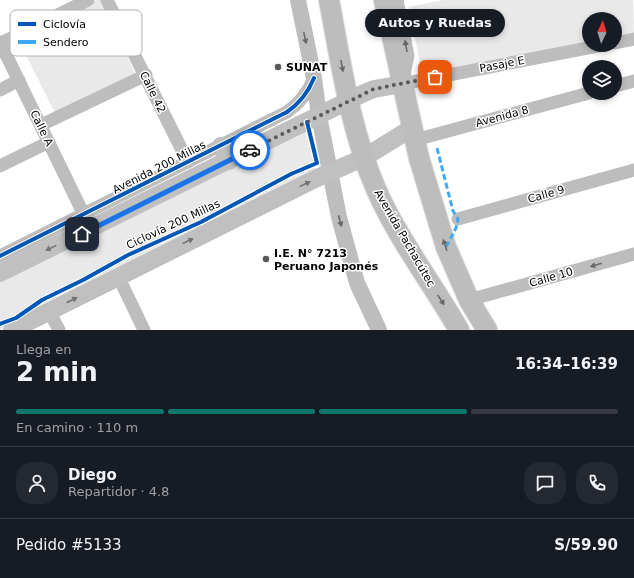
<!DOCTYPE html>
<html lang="es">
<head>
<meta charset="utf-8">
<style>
  :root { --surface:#171b24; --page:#242831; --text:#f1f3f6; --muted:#9ea1a6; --line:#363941; --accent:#0f766e }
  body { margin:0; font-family:"DejaVu Sans",sans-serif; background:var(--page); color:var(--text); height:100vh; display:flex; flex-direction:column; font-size:15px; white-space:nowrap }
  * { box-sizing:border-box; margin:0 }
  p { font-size:13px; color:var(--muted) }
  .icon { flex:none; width:22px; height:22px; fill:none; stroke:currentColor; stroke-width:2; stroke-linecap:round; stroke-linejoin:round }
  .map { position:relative; height:330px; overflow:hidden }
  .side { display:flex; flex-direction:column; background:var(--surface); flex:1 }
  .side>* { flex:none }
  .needle { width:26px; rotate:4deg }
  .tools { position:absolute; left:582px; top:12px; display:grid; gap:8px }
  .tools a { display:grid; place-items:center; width:40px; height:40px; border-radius:50%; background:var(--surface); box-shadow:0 2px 6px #0003; font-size:20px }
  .pin { position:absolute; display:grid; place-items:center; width:34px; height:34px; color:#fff; margin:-17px; border-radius:8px; box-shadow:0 2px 6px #0006 }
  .courier { position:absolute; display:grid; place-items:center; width:40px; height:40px; margin:-20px; border:3px solid #1a73e8; border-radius:50%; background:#fff; color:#222; box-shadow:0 1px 5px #0007 }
  .bubble { position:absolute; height:28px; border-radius:14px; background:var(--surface); box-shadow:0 2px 6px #0003; font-size:13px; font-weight:800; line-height:28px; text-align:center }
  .summary em { font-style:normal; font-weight:800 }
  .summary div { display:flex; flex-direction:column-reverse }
  .summary { display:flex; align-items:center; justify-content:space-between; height:68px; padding:0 16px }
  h1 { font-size:26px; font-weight:800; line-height:30px }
  .bar { display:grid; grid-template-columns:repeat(4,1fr); gap:6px 4px; align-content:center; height:48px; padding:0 16px }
  .bar i { height:5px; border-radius:3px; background:var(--line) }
  .bar .on { background:var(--accent) }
  .bar p { grid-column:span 4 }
  .line { display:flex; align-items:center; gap:10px; padding:0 16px; border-top:1px solid var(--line) }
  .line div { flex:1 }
  .round { display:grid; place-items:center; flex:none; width:42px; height:42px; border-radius:16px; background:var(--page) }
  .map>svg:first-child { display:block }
  .green { fill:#e9e9e9 }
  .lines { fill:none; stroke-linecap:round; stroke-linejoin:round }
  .primary-casing { stroke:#dbdbdb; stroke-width:22 }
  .minor { stroke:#bdbdbd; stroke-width:13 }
  .tertiary { stroke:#bdbdbd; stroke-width:16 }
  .secondary { stroke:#c0c0c0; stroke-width:18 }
  .primary { stroke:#bdbdbd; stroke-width:20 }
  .quiet { stroke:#3fa9f5; stroke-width:3; stroke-dasharray:6 3; stroke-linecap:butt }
  .cycleway-casing { stroke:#fff; stroke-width:6 }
  .cycleway { stroke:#0057b8; stroke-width:4 }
  .oneway { fill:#686868 }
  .oneway2 { fill:#737373 }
  .done { stroke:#595959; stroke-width:4; stroke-dasharray:0 7.2 }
  .route { stroke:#1a73e8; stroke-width:5 }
  .poi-dot { fill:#595959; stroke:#fff; stroke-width:1.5 }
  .labels { text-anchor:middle; stroke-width:3; stroke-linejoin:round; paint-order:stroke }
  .street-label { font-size:11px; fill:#000; stroke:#fff }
  .poi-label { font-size:11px; font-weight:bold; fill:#000; stroke:#fff; text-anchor:start }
  .key { fill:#fff; stroke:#b2b2b2; stroke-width:1 }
  .key-label { font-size:11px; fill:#000 }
</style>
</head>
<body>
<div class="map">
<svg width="634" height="330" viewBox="0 0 634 330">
  <rect width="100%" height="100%" fill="#fff"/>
  <g class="green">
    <polygon points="97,0 102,0 135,74 55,113 18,39"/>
    <polygon points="443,0 633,0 634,33 615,36 615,19 589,19 589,41 422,74 409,7"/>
    <polygon points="305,130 316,171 281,192 0,330 0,281"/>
  </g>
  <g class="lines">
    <g class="primary-casing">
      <g id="primary">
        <path d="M329 0C341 63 350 129 376 189 398 239 432 283 459 330"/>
        <polyline points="384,0 419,158 446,247 469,300 487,330"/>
      </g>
    </g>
    <g class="minor">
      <polyline points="107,0 188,162"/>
      <polyline points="397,0 408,56 402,84 603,45"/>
      <polyline points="0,42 84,215"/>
      <polyline points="1,43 88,0"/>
      <polyline points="615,43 634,39"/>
      <polyline points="615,86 634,81"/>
      <polyline points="0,90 19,80"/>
      <polyline points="41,125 146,75"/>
      <polyline points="415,140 589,93"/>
      <polyline points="0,166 49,142"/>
      <polyline points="458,219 634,170"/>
      <path d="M0 256 287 112C300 103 308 93 314 78"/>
      <polyline points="118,276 144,330"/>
      <polyline points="469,300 634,254"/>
      <polyline points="49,311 59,330"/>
    </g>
    <polyline class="tertiary" points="298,0 314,78 319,116 339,217 357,283 379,330"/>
    <g class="secondary">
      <polyline points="221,146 229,161"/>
      <polyline points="0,273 362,94 374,89 402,84"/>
      <polyline points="12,330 315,179 365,157 412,128"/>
    </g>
    <use href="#primary" class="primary"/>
    <polyline class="quiet" points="437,148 453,211 458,219 456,228 446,247"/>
    <g class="cycleway-casing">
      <g id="cycleway">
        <path d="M0 256 287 112C300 103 308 93 314 78"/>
        <polyline points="0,324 16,318 42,300 83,280 128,255 201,222 291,174 317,163 307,122"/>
      </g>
    </g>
    <use href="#cycleway" class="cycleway"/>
  </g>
  <defs><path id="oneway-solid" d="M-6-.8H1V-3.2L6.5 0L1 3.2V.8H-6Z"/></defs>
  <g class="oneway">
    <use href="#oneway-solid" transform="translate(305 38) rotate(78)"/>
    <use href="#oneway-solid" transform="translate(406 46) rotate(-100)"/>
    <use href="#oneway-solid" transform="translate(342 66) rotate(79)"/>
    <use href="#oneway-solid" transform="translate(340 221) rotate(75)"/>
    <use href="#oneway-solid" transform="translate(445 245) rotate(-108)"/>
    <use href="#oneway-solid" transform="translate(596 265) rotate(164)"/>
    <use href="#oneway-solid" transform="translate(441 300) rotate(57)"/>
  </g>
  <g class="oneway2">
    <use href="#oneway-solid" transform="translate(305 184) rotate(-26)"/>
    <use href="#oneway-solid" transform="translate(188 241) rotate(-26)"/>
    <use href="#oneway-solid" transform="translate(51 248) rotate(154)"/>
    <use href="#oneway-solid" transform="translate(72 300) rotate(-27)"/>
  </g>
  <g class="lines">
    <polyline class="done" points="250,150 374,89 435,77"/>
    <polyline class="route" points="82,234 250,150"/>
  </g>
  <g class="poi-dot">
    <circle cx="278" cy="67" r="4"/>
    <circle cx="266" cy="259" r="4"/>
  </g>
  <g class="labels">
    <g class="street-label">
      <text transform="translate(502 64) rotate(-11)" y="4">Pasaje E</text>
      <text transform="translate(153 92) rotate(64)" y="4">Calle 42</text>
      <text transform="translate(502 116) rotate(-15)" y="4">Avenida 8</text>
      <text transform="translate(42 128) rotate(64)" y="4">Calle A</text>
      <text transform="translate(159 167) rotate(-27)" y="4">Avenida 200 Millas</text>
      <text transform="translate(546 194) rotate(-16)" y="4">Calle 9</text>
      <text transform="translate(173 224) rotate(-25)" y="4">Ciclovía 200 Millas</text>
      <text transform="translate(405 238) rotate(60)" y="4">Avenida Pachacútec</text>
      <text transform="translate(551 277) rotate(-16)" y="4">Calle 10</text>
    </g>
    <g class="poi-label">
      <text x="286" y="71">SUNAT</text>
      <text x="274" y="257">I.E. N° 7213<tspan x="274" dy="13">Peruano Japonés</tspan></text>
    </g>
  </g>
  <rect x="10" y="10" width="132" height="46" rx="6" class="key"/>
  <rect x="18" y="22" width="18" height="4" fill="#0057b8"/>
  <rect x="18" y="40" width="18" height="4" fill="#3fa9f5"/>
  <g class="key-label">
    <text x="43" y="28">Ciclovía</text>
    <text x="43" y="46">Sendero</text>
  </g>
</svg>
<div class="tools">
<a><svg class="needle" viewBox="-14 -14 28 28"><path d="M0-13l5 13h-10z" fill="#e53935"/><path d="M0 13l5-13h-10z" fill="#9ea1a6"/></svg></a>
<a><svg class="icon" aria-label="layers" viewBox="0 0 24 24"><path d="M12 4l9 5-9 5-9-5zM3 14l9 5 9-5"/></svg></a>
</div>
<div class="pin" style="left:435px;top:77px;background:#ea580c"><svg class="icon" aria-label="bag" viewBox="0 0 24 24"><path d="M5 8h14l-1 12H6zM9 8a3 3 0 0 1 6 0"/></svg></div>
<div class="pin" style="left:82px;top:234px;background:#1f2937"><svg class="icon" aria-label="home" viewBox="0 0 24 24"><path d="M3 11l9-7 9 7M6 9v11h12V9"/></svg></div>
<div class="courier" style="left:250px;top:150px"><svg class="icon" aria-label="car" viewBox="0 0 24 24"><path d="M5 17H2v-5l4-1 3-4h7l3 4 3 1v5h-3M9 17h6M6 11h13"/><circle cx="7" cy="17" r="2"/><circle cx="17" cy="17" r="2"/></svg></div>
<div class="bubble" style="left:365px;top:9px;width:140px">Autos y Ruedas</div>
</div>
<section class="side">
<div class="summary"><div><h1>2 min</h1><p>Llega en</p></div><em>16:34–16:39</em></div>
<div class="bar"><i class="on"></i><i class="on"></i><i class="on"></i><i></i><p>En camino · 110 m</p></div>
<div class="line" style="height:72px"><a class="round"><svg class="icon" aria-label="person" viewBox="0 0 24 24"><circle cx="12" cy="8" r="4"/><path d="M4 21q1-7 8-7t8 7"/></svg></a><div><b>Diego</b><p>Repartidor · 4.8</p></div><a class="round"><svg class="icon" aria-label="chat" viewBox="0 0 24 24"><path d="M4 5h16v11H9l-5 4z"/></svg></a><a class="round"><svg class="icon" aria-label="phone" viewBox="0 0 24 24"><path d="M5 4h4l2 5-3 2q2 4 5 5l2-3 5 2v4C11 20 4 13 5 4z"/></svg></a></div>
<div class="line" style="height:52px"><div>Pedido #5133</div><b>S/59.90</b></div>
</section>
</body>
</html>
